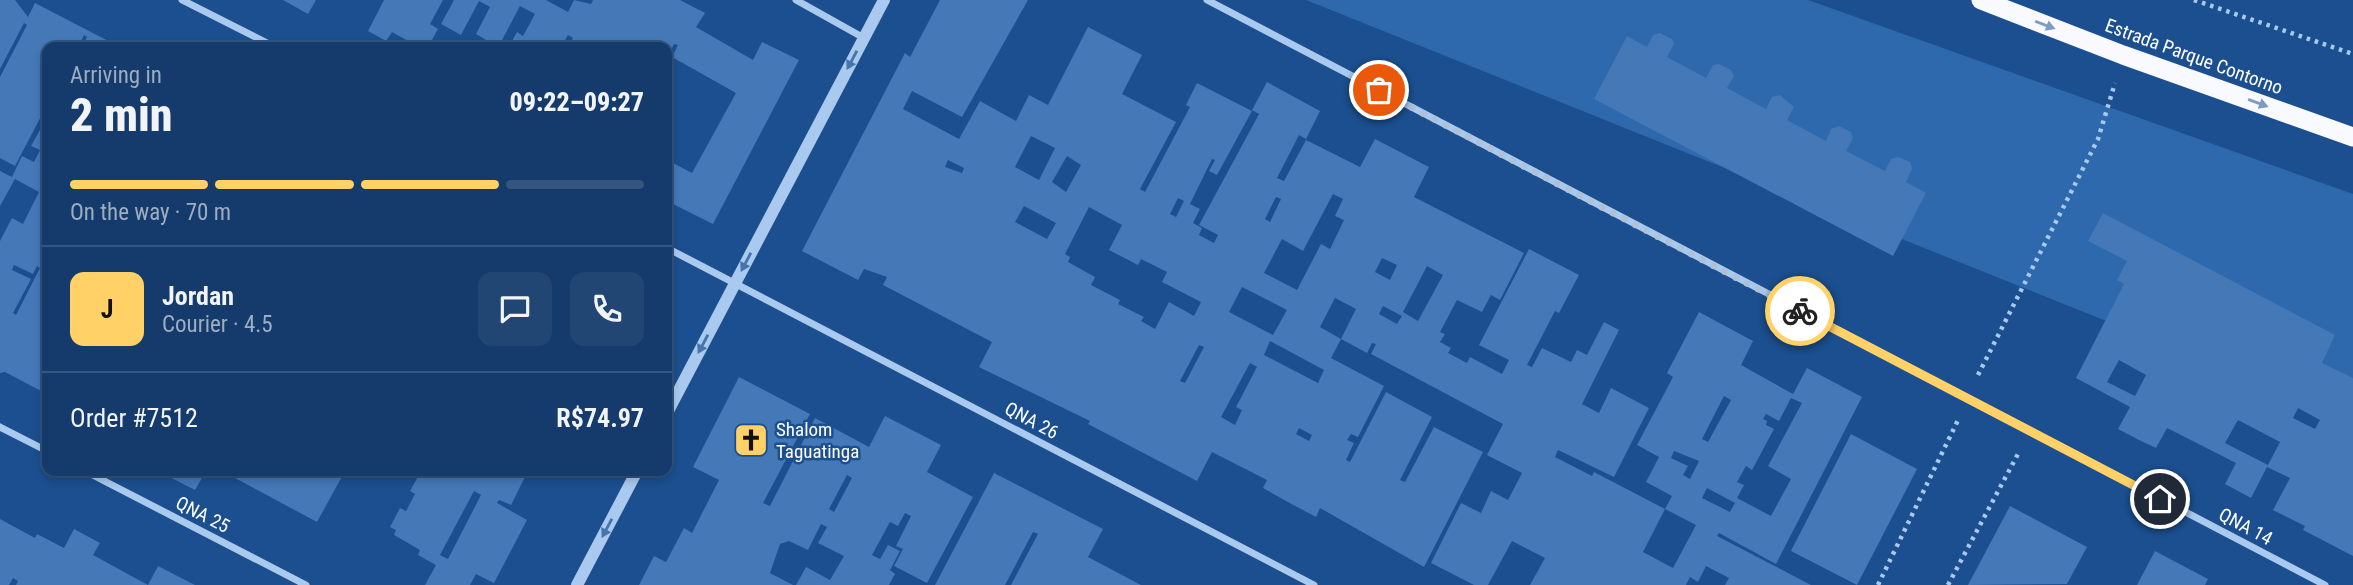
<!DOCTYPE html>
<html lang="en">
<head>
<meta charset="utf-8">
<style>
  :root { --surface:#143b6b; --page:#214673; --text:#f1f3f6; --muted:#9dadc1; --line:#33557e; --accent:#ffd166 }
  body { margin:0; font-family:"Roboto Condensed",sans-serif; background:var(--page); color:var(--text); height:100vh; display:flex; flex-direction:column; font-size:26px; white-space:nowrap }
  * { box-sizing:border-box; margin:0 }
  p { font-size:23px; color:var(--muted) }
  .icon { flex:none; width:38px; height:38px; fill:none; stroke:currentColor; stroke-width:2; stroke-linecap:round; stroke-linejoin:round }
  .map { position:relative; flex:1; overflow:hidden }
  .panel { position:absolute; left:42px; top:42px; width:630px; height:434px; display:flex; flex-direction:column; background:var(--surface); border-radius:14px; box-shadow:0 4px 10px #0003,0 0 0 2px var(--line) }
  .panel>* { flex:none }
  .pin { position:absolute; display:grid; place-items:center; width:60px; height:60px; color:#fff; margin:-30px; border:4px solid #fff; border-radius:50%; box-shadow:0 2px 7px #0007 }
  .courier { position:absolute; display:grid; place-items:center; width:70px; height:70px; margin:-35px; border:5px solid #ffd166; border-radius:50%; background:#fff; color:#222; box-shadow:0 2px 9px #0007 }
  .head em { font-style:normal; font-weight:800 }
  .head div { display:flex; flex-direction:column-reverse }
  .head { display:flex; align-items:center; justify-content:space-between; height:119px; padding:0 28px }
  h1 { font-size:46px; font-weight:800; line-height:52px }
  .bar { display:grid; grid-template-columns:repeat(4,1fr); gap:10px 7px; align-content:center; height:84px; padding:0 28px }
  .bar i { height:9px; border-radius:5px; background:var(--line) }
  .bar .active { background:var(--accent) }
  .bar p { grid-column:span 4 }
  .line { display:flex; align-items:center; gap:18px; padding:0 28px; border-top:2px solid var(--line) }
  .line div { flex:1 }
  .round { display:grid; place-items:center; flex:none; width:74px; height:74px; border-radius:14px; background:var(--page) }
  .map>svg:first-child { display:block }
  .green { fill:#2e69ad }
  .building { fill:#4478b7; fill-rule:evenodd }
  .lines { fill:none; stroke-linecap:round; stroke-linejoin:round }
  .path { stroke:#a9c9ee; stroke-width:4.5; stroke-dasharray:3.5 5; stroke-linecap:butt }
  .minor { stroke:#a9c9ee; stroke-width:7 }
  .tertiary { stroke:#a9c9ee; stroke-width:12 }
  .trunk { stroke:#f8faff; stroke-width:19 }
  .oneway { fill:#7e9cc1 }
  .oneway2 { fill:#4674ac }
  .done { stroke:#afc1d8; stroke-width:7; stroke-dasharray:0 12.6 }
  .route { stroke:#ffd166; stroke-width:9 }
  .labels { text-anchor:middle; stroke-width:5; stroke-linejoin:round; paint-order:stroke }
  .street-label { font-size:19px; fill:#fff; stroke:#1b4f8f }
  .poi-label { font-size:19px; fill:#fff; stroke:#1b4f8f; text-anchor:start }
</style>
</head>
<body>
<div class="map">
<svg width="2353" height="585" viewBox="0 0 2353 585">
  <rect width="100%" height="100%" fill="#1b4f8f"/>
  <polygon class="green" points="1306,0 1808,0 2353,194 2353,420"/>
  <g class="building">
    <polygon points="0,0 15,0 28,17 35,3 120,47 82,47 87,37 84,35 78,47 47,47 47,105 15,166 0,158 0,77 27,25 24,23 0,69"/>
    <polygon points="283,0 316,0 308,14"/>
    <polygon points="384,0 443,0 430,24 438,29 428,47 405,47 408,41 392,32 386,41 368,31"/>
    <polygon points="454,0 546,0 568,12 574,0 591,4 593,0 680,0 705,13 696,27 753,60 762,42 799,60 713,224 667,201 667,166 671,162 692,173 736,93 672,57 678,45 674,44 667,58 667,47 568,47 573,38 568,35 561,47 517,47 518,45 512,41 517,32 523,36 535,14 520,6 502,40 516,47 498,47 476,34 490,7 479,1 461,35 441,24"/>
    <path d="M940 0H1028L962 117 912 91 903 109 959 139 980 101 1016 121 1029 95 1048 105 1088 27 1142 55 1122 94 1176 122 1140 189 1145 192 1190 107 1186 105 1197 83 1252 111 1217 175 1209 171 1215 160 1212 159 1190 204 1200 209 1193 223 1202 228 1199 235 1214 243 1218 235 1199 225 1259 114 1252 110 1267 82 1320 111 1306 139 1299 135 1277 178 1284 181 1306 140 1360 167 1375 139 1429 167 1414 197 1524 253 1500 300 1491 295 1482 312 1457 300 1440 332 1445 334 1440 342 1451 348 1448 353 1467 363 1470 357 1502 374 1509 360 1479 345 1529 249 1579 275 1559 313 1555 311 1527 365 1532 367 1542 348 1571 362 1577 350 1587 355 1604 322 1619 330 1582 404 1599 413 1611 388 1649 408 1614 477 1558 450 1555 457 1592 476 1594 472 1665 509 1643 552 1673 568 1696 525 1665 509 1672 496 1646 482 1659 457 1637 445 1673 377 1667 373 1699 312 1753 341 1741 365 1793 394 1807 368 1862 397 1776 564 1719 533 1717 536 1811 585H1725L1729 578 1706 566 1698 582 1690 577 1686 585H1530L1545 558 1512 541 1488 585H1474L1431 563 1461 503 1481 513 1491 491 1508 500 1522 473 1487 455 1503 424 1371 354 1376 344 1372 343 1367 353 1341 339 1356 309 1335 298 1320 327 1341 339 1331 358 1384 386 1358 437 1351 434 1347 440 1354 443 1346 460 1350 462 1386 392 1432 417 1400 480 1405 482 1434 427 1483 452 1424 567 1320 508 1316 517 1286 501 1263 488 1267 480 1212 452 1197 481 1088 424 1090 421 979 367 992 342 883 285 887 277 864 269 858 280 802 251 905 53 910 57ZM1031 136 1055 148 1039 180 1015 167ZM1067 156 1081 165 1066 192 1052 182ZM948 160 964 168 962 173 945 167ZM1333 194 1343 199 1335 216 1344 220 1330 249 1321 244 1297 290 1264 273 1282 239 1303 251ZM1276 197 1281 199 1270 222 1265 219ZM1178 198 1184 201 1176 217 1170 214ZM1024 206 1056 223 1047 239 1015 222ZM1089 207 1122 225 1109 250 1138 265 1141 259 1167 272 1162 282 1201 302 1194 316 1169 302 1155 329 1141 321 1144 317 1118 304 1120 300 1091 285 1095 277 1068 262 1070 257 1065 254ZM1382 258 1397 265 1390 280 1375 272ZM1427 266 1443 275 1418 321 1403 312ZM1242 287 1287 310 1273 335 1229 312ZM1383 306 1402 316 1397 324 1379 314ZM1270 341 1324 370 1318 383 1264 355ZM1199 345 1204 347 1185 383 1180 381ZM1250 363 1257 367 1236 407 1242 410 1235 425 1221 417ZM1724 396 1731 400 1708 442 1702 439ZM1791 398 1802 403 1768 466 1791 479 1771 516 1737 498 1744 485 1737 482 1746 466 1752 470 1774 429 1766 425 1767 421 1763 419 1766 414 1779 421ZM1299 428 1312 435 1309 441 1296 434ZM1674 451 1699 461 1690 479 1683 475 1688 466 1671 458ZM1707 488 1735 503 1730 512 1702 498Z"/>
    <polygon points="1660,33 1672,39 1674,44 1667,57 1706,78 1713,65 1719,64 1731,70 1734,76 1727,88 1766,109 1772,97 1780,95 1794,107 1787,120 1826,141 1831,129 1839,126 1851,132 1853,138 1846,151 1885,171 1891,159 1898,157 1910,162 1912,169 1906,182 1926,193 1893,256 1594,99 1627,36 1647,47 1653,35"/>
    <path d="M41 128 47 132V379L41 391 5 372 0 373V241L12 218 23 224 39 192 15 179 0 206V171L12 177 22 156 34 162 40 150 31 146ZM14 265 33 274 37 266 40 268 16 315 13 313 31 279 12 270Z"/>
    <path d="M2103 213 2335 335 2322 363 2353 378V556L2303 530 2305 526 2273 510 2290 478 2267 467 2251 498 2225 484 2236 463 2167 428 2156 448 2139 440 2118 429 2130 407 2076 378 2124 284 2117 280 2127 261 2088 241ZM2119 360 2146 375 2135 396 2107 382ZM2298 408 2320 420 2315 429 2293 418ZM2238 420 2280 442 2268 465 2225 443Z"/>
    <path d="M739 377 810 414 763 503 770 506 815 418 869 447 885 416 941 445 927 472 973 497 927 583 894 566 903 549 896 546 911 516 905 513 898 526 890 522 872 555 880 559 888 545 900 551 890 570 895 574 889 585H796L806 567 830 580 844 556 818 543 827 527 821 524 808 550 789 541 780 544 770 573 793 585H639L654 556 666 562 684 528 692 533 719 480 693 467ZM847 475 852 478 834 512 829 509Z"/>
    <polygon points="1851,434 1917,469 1857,585 1791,551"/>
    <polygon points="158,471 206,471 195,490"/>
    <polygon points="222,471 345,471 317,522"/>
    <path d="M421 471 428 475 434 471 443 476 445 471H528L511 505 499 500 497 503 527 520 494 583 476 574 470 585H425L436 565 418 555 420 550 394 535 396 530 390 527 400 508 406 511 415 494 410 491ZM474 491 481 495 448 559 440 555Z"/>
    <polygon points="994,473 1103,529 1088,557 1141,585 1011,585 1038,534 1033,532 1005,585 935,585"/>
    <polygon points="2010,506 2087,547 2067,584 1968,585"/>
    <polygon points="0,519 35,538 37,534 64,548 74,529 100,543 93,555 148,585 158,566 195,585 16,585 18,581 13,578 9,585 0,585"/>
    <polygon points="2155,551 2208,579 2205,585 2137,585"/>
  </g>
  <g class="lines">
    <g class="path">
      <polyline points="2194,0 2353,54"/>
      <polyline points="1978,375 2098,139 2115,83"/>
      <polyline points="1878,585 1959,418"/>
      <polyline points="1948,585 2019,452"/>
    </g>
    <g class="minor">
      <polyline points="182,0 275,47"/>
      <polyline points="796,0 864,38"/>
      <polyline points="1207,0 2325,585"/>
      <polyline points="667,248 1314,585"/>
      <polyline points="0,427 47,451"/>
      <polyline points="85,471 306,585"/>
    </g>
    <g class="tertiary">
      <polyline points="667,413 884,0"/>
      <polyline points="577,585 637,471"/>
    </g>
    <polyline class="trunk" points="1981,0 2123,55 2353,137"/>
  </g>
  <defs><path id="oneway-solid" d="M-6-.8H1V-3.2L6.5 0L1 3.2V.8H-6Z" transform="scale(1.75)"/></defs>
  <g class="oneway">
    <use href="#oneway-solid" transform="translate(2045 25) rotate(21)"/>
    <use href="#oneway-solid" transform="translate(2258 103) rotate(20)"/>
  </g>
  <g class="oneway2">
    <use href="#oneway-solid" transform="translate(852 60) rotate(118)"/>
    <use href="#oneway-solid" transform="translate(746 262) rotate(118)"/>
    <use href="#oneway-solid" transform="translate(703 344) rotate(118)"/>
    <use href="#oneway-solid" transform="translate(607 528) rotate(118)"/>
  </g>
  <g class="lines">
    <polyline class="done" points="1379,90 1800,311"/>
    <polyline class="route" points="1800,311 2160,499"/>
  </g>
  <defs>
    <g id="church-square" transform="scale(1.75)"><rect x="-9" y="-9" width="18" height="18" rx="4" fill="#ffd166" stroke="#1b4f8f"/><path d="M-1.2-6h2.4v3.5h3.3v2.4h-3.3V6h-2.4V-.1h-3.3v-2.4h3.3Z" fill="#111"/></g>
  </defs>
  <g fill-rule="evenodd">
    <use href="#church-square" x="751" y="440"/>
  </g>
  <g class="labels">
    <g class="street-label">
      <text transform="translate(2194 56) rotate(20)" y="7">Estrada Parque Contorno</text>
      <text transform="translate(1032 420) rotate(28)" y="7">QNA 26</text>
      <text transform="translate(203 514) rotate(27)" y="7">QNA 25</text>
      <text transform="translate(2246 526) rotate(28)" y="7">QNA 14</text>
    </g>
    <g class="poi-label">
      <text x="776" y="436">Shalom<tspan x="776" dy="22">Taguatinga</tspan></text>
    </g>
  </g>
</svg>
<div class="pin" style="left:1379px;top:90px;background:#ea580c"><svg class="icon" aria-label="bag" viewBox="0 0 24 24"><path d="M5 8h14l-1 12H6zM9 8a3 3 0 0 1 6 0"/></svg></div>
<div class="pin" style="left:2160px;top:499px;background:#1f2937"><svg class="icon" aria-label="home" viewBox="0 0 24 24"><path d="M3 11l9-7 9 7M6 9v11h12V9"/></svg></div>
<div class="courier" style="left:1800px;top:311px"><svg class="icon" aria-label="bike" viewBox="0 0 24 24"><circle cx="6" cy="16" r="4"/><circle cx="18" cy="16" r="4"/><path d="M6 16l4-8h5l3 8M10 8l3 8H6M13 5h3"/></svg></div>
<section class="panel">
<div class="head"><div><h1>2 min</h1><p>Arriving in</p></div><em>09:22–09:27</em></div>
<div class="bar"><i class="active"></i><i class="active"></i><i class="active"></i><i></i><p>On the way · 70 m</p></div>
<div class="line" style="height:126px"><b class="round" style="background:var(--accent);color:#111">J</b><div><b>Jordan</b><p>Courier · 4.5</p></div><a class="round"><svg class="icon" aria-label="chat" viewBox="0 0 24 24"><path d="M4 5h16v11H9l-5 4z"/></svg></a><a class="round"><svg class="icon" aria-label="phone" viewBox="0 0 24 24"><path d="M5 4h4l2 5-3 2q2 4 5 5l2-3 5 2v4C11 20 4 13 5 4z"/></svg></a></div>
<div class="line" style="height:91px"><div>Order #7512</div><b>R$74.97</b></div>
</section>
</div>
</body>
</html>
